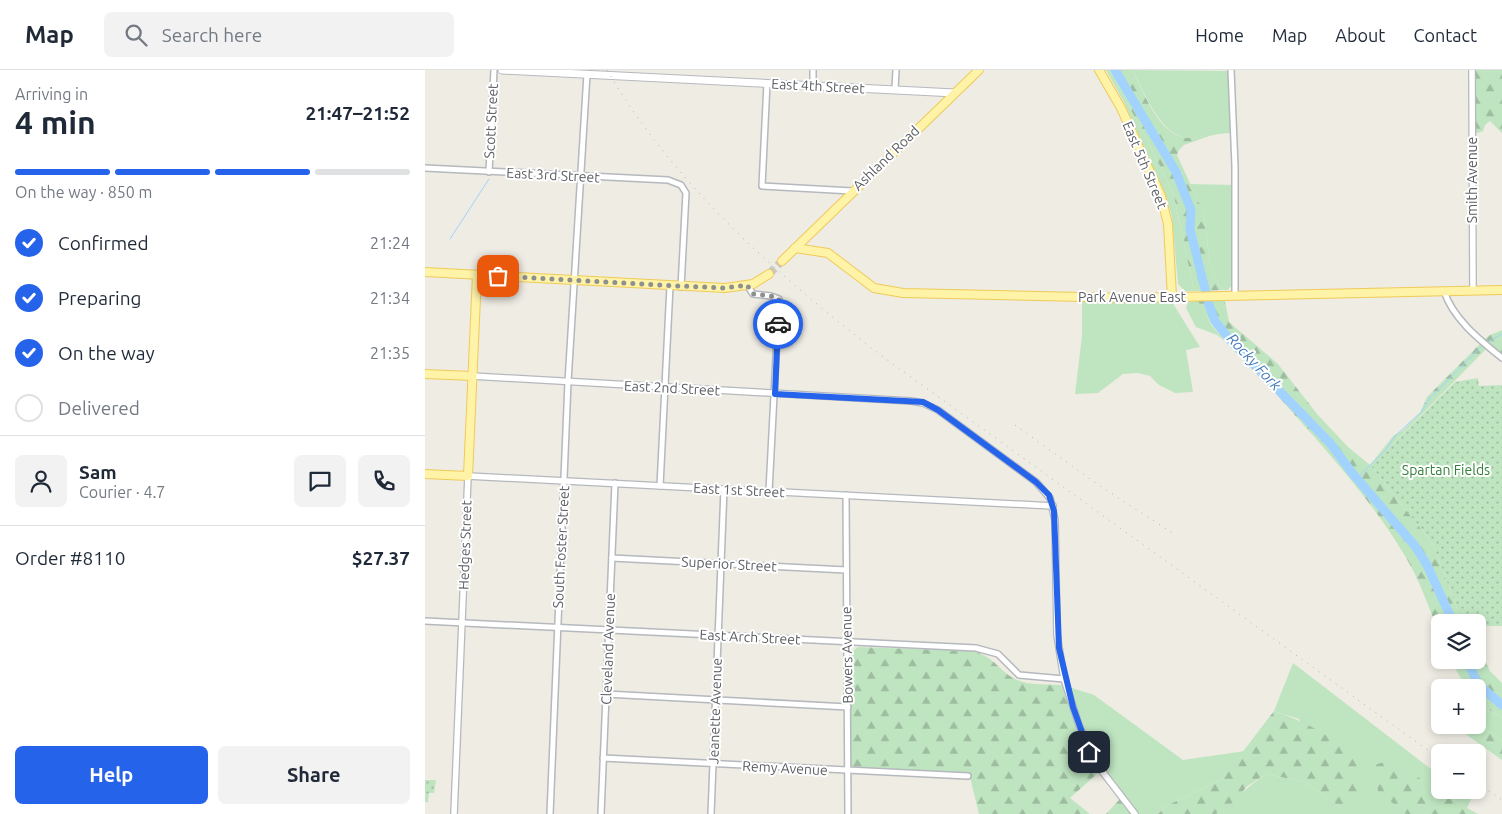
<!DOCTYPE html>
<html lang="en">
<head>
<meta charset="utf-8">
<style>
  :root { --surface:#fff; --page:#f2f2f3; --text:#1f2937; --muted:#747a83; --line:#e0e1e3; --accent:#2563eb }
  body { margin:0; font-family:Ubuntu,sans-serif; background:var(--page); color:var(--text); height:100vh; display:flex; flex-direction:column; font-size:19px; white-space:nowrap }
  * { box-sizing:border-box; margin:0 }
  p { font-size:16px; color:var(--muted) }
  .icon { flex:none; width:28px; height:28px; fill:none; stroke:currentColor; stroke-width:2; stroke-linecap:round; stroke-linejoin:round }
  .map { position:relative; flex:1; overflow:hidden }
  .details { display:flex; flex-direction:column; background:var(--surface); width:425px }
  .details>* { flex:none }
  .buttons { position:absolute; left:1006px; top:544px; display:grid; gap:10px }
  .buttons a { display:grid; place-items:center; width:55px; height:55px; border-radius:8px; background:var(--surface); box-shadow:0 2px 8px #0003; font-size:25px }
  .pin { position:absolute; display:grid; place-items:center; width:42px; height:42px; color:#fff; margin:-21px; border-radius:10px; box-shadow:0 2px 8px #0006 }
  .courier { position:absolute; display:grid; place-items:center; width:50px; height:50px; margin:-25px; border:4px solid #2563eb; border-radius:50%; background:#fff; color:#222; box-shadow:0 1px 6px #0007 }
  .headline em { font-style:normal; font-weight:700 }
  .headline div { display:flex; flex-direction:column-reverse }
  .headline { display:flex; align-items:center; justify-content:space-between; height:85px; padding:0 15px }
  h1 { font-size:32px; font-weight:700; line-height:38px }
  .bar { display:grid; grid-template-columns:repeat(4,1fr); gap:8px 5px; align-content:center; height:60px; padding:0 15px }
  .bar i { height:6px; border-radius:4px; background:var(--line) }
  .bar .selected { background:var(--accent) }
  .bar p { grid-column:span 4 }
  .line { display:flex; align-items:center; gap:12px; padding:0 15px; border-top:1px solid var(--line) }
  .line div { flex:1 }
  .round { display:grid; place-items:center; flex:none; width:52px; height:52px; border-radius:8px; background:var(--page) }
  ol { padding:0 15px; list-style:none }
  li { display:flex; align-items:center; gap:15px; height:55px }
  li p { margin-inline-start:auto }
  li .icon { padding:5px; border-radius:50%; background:var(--accent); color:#fff; stroke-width:4 }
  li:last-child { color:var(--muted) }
  li i { width:28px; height:28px; border:2px solid var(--line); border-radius:50% }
  .button { display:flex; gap:10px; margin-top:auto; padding:10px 15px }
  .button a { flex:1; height:58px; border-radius:8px; background:var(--accent); color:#fff; font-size:20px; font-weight:700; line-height:58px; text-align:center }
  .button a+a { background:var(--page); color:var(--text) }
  header { display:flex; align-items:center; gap:30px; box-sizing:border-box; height:70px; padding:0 25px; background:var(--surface); border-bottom:1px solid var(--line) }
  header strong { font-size:24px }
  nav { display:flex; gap:28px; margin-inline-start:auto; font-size:18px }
  .search { width:350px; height:45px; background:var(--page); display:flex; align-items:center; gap:12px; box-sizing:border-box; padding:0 18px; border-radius:8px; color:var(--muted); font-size:19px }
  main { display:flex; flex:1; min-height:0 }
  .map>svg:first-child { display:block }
  .grass { fill:#bfe5c0 }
  .forest { fill:url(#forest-firs) }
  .park { fill:url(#park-dots) }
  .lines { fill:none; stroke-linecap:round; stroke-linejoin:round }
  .stream { stroke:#a2d3fe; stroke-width:1 }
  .river { stroke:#a2d3fe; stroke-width:9 }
  .primary-tunnel { stroke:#c9c8c3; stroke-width:8; stroke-dasharray:8 4; stroke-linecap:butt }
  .minor-casing { stroke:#b5b8bd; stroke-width:8 }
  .tertiary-casing { stroke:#b5b8bd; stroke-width:8 }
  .secondary-casing { stroke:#b6b9bf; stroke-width:9 }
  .primary-casing { stroke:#f0ca59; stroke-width:10 }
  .minor { stroke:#fff; stroke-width:5 }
  .tertiary { stroke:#fff; stroke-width:5.5 }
  .secondary { stroke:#fff; stroke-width:7 }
  .primary { stroke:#fef3a7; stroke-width:8 }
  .rail { stroke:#b4b5b5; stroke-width:1; stroke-dasharray:1 6; stroke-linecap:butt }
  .done { stroke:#8e9090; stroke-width:5; stroke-dasharray:0 9 }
  .route { stroke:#2563eb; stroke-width:6 }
  .labels { text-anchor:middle; stroke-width:4; stroke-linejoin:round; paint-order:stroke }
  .street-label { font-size:14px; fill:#5b5e63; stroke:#fff }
  .park-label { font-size:14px; fill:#34813a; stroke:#fff }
  .water-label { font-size:15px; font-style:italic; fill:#4179b9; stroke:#fff }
</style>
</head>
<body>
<header>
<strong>Map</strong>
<div class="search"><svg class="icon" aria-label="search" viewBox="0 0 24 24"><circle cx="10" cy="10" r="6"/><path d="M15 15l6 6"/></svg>Search here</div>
<nav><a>Home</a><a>Map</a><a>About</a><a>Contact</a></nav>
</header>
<main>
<section class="details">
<div class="headline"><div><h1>4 min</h1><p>Arriving in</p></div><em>21:47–21:52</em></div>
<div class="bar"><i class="selected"></i><i class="selected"></i><i class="selected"></i><i></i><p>On the way · 850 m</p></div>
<ol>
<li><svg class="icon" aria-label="check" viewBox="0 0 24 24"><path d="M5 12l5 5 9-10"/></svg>Confirmed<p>21:24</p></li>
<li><svg class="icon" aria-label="check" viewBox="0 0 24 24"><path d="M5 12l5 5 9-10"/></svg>Preparing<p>21:34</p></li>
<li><svg class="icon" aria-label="check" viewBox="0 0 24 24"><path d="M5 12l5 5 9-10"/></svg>On the way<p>21:35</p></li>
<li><i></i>Delivered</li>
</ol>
<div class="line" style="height:90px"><a class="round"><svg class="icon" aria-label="person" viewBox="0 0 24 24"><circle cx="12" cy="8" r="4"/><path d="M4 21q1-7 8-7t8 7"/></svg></a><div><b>Sam</b><p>Courier · 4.7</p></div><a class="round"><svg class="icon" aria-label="chat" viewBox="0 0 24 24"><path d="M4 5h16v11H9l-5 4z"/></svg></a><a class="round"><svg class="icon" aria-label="phone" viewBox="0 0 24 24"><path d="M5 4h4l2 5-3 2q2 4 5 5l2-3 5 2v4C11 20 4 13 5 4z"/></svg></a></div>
<div class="line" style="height:65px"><div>Order #8110</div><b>$27.37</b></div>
<div class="button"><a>Help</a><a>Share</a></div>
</section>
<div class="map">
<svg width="1077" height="744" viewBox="0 0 1077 744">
  <defs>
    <pattern id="forest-firs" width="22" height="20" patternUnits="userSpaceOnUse" patternTransform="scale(1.25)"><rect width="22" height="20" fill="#bfe5c0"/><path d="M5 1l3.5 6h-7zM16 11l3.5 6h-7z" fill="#9ebda0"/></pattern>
    <pattern id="park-dots" width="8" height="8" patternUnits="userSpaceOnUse" patternTransform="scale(1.25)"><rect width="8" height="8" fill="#bfe5c0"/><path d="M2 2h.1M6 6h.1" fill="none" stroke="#9ebda0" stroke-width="1.8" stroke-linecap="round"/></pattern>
  </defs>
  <rect width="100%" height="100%" fill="#eeece3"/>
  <g class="grass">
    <polygon points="681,0 684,0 723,71 749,126 769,221 760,221 753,214 747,147 742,129 699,32"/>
    <path d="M707 0 803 1 806 63C793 63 780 67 767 68 736 70 720 22 707 0Z"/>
    <polygon points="765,114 807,115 808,213 803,220 797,220 785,195 779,144"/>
    <polygon points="657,231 747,232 775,277 761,280 768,322 750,323 734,315 725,306 713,303 698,304 673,323 650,324 657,266"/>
    <polygon points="773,231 787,256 800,271 792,265 771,257 761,238 763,232"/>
    <path d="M868 593 1015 706V720H1034L1046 729 1042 738 965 690 981 744H791C809 731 823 716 841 704L880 712 919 740 874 649 849 641Z"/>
    <polygon points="644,617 669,625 758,690 820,681 797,709 741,736 733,744 713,744 670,688"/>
    <polygon points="1052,633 1077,648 1077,671 1053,654"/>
  </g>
  <g class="forest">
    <path d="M684 0H707C720 23 734 69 766 68 775 68 784 64 793 63L759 75 754 80 752 85 779 144 785 195 797 220 769 221 749 126 723 71Z"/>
    <polygon points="1050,0 1077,0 1077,63 1065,51 1060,55 1058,61 1050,64"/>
    <path d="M773 231H800L804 252 853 294 892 344 923 377 945 395 969 365 977 361 995 343 1002 327 1056 273 1062 278 946 396 1008 474 1037 552H1015V565C1004 539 995 510 980 486 945 427 898 377 853 326 826 294 791 269 773 231Z"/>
    <polygon points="1077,260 1077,285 1059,270 1065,265"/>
    <polygon points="1053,576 1065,601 1077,613 1077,648 1053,633 1052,618 1041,617 1025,590 1052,590"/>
    <path d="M433 577 547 581C569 586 573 600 590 609 604 616 622 614 638 615L661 682 673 703 645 728 665 744H554L544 703 429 698 425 695 424 584Z"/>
    <path d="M849 641C876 650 927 673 936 701 938 709 933 723 932 731L919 740 880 712 841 704 821 717 813 729 791 744H733L741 736 797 709Z"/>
    <polygon points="1053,654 1077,671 1077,690 1028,655"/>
    <polygon points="966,690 1042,738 1053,744 981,744 953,721 949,695"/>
    <polygon points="695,729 708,744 681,744"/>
  </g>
  <g class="park">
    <polygon points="1053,308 1054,316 1077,315 1077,556 1053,556 1052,552 1037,552 1008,474 946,396 1030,312"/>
    <polygon points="0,710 11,710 9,723 4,723 3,732 0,732"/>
  </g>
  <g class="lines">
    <g class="stream">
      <polyline points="25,169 64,109"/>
      <polyline points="1061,273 1077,264"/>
      <polyline points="932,408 961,380 970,366 996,342 1005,328 1057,276"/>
    </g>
    <g class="river">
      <polyline points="690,0 751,102 766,140 765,159 784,235 790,251 805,270 905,373 928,404 990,476 1002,495 1028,552"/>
      <polyline points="1042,590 1053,614 1077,635"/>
    </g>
    <polyline class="primary-tunnel" points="344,204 357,191"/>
    <g class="minor-casing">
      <g id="minor">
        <polyline points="806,0 810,96 810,226"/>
        <polyline points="342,13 337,116 427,121"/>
        <polyline points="388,15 388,0"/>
        <polyline points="470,19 471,0"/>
        <polyline points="0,98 243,110 256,115 261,123 256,217"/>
        <polyline points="64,102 69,0"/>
        <polyline points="322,215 328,224 346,226 354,229 344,421"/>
        <path d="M1019 221C1028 249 1055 270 1077 288"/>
        <polyline points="235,416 245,216"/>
        <polyline points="421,425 423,744"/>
        <polyline points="187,488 421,500"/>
        <polyline points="0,551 551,578 573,584 594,605 639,609"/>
        <polyline points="181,624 423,637"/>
        <polyline points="178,688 543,706"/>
        <polyline points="125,744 143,312 162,4"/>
        <polyline points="176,744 190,413"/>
        <polyline points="286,744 299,419"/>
      </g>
    </g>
    <g class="tertiary-casing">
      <g id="tertiary">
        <polyline points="1047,0 1048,221"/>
        <polyline points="47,306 486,331 498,333 513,340 611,412 625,428 630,450 632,565 639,609 654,655 670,692 710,744"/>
        <polyline points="29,744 43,406 628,436"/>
      </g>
    </g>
    <g class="secondary-casing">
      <polyline id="secondary" points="77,0 530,23"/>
    </g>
    <g class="primary-casing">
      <g id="primary">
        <polyline points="674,0 696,38 736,126 743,154 747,227"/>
        <polyline points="370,178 403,183 449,218 478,223 703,228 1077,220"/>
        <polyline points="357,191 554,0"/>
        <polyline points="0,202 300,218 328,214 344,204"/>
        <polyline points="0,304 47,306"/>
        <polyline points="0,404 43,406 52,205"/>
      </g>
    </g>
    <use href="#minor" class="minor"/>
    <use href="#tertiary" class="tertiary"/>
    <use href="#secondary" class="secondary"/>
    <use href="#primary" class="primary"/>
    <g class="rail">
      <path d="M182 0C250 116 355 208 461 289L1015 689"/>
      <polyline points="590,355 675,416 749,464"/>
      <polyline points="1052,713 1077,730"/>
    </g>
  </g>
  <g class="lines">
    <polyline class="done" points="73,206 254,216 300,218 322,215 328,224 346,226 354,229 353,254"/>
    <polyline class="route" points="353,254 350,324 498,332 513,340 611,412 624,425 629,441 634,578 648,637 664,682"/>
  </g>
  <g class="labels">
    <g class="street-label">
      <text transform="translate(393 16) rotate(3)" y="5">East 4th Street</text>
      <text transform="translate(66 51) rotate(-87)" y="5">Scott Street</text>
      <text transform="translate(461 88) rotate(-44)" y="5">Ashland Road</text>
      <text transform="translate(720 95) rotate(67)" y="5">East 5th Street</text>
      <text transform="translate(128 105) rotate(3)" y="5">East 3rd Street</text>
      <text transform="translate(1047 110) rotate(-90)" y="5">Smith Avenue</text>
      <text x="707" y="232">Park Avenue East</text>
      <text transform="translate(247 318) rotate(3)" y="5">East 2nd Street</text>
      <text transform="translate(314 420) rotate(3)" y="5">East 1st Street</text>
      <text transform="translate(40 475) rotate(-88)" y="5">Hedges Street</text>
      <text transform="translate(136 477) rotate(-87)" y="5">South Foster Street</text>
      <text transform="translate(304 494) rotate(3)" y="5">Superior Street</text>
      <text transform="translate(325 567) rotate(3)" y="5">East Arch Street</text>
      <text transform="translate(183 579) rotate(-88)" y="5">Cleveland Avenue</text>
      <text transform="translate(422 585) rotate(-91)" y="5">Bowers Avenue</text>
      <text transform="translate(290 641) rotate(-88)" y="5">Jeanette Avenue</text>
      <text transform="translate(360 698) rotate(3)" y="5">Remy Avenue</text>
    </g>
    <g class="park-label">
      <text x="1021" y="405">Spartan Fields</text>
    </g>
    <g class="water-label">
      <text transform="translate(829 292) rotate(47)" y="5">Rocky Fork</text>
    </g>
  </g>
</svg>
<div class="buttons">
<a><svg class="icon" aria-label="layers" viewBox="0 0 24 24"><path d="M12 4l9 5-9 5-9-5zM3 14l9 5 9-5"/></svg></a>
<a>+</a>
<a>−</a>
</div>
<div class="pin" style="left:73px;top:206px;background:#ea580c"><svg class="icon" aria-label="bag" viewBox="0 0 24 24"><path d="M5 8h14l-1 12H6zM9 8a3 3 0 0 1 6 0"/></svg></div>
<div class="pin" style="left:664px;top:682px;background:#1f2937"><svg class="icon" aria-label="home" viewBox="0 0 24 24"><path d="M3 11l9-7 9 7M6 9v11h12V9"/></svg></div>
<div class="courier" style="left:353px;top:254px"><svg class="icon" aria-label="car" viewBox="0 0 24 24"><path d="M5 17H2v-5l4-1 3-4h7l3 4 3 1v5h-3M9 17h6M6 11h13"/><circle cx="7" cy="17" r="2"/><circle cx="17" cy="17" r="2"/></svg></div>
</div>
</main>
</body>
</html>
